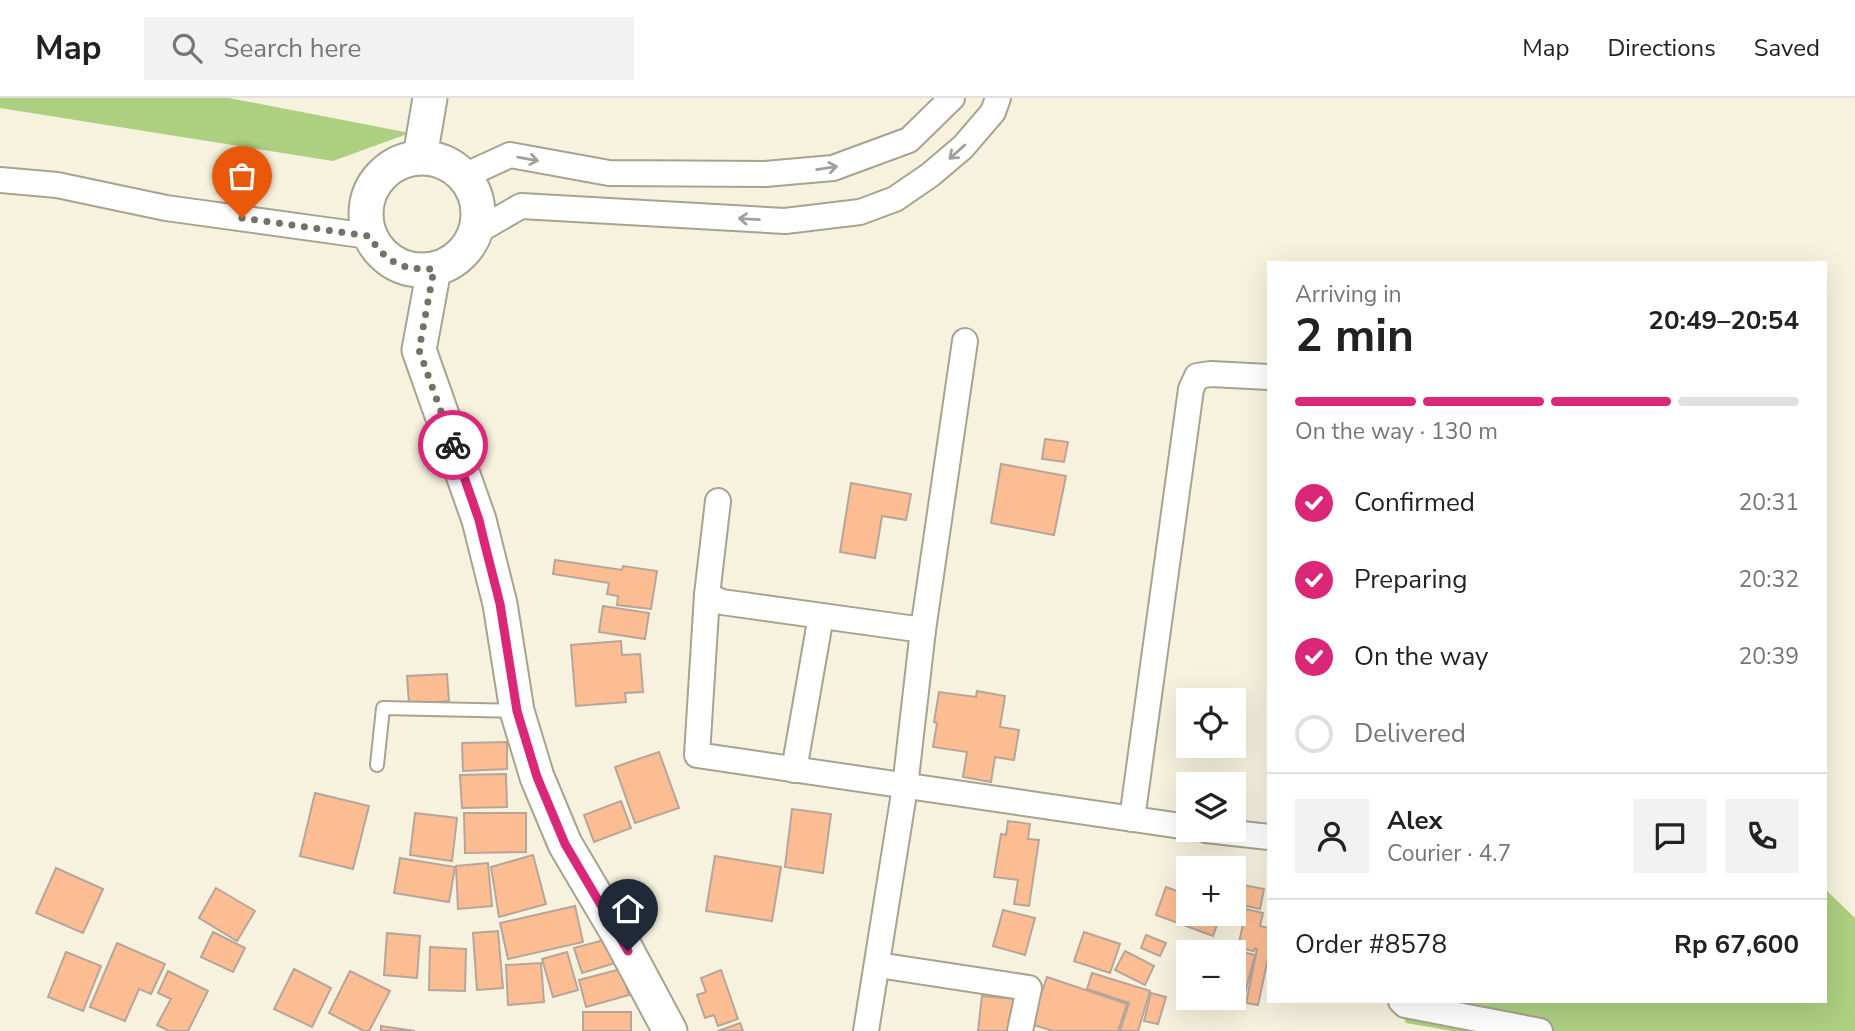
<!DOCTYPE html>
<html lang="en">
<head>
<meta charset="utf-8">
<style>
  :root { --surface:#fff; --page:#f2f2f2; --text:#222; --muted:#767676; --line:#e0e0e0; --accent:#db2777 }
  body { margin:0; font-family:"Nunito Sans",sans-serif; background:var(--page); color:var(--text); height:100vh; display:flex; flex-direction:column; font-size:26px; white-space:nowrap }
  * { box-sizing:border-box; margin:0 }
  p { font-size:23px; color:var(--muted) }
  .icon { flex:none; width:38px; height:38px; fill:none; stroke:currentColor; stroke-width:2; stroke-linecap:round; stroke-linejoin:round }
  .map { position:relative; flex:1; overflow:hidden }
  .side { position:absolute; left:1267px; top:163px; width:560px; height:742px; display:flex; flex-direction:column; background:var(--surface); border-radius:0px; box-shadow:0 7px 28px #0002 }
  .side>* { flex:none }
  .tools { position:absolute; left:1176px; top:590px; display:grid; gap:14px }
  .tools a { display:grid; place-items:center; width:70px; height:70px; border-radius:0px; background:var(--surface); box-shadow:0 7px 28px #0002; font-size:35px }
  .pin { position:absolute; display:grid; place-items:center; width:60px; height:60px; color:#fff; margin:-72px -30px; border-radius:50% 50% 50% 0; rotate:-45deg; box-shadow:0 0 7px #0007 }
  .pin .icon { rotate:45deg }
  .courier { position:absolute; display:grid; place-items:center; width:70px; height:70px; margin:-35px; border:5px solid #db2777; border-radius:50%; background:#fff; color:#222; box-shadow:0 2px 9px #0007 }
  .summary em { font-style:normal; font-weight:700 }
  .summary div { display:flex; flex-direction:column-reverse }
  .summary { display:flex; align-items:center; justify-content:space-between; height:119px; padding:0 28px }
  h1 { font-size:46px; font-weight:700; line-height:52px }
  .bar { display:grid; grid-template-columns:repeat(4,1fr); gap:10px 7px; align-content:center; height:84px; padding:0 28px }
  .bar i { height:9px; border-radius:5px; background:var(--line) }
  .bar .on { background:var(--accent) }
  .bar p { grid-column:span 4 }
  .line { display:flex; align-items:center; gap:18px; padding:0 28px; border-top:2px solid var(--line) }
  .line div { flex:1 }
  .round { display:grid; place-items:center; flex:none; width:74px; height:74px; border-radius:0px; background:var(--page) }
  ol { padding:0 28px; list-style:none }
  li { display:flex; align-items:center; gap:21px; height:77px }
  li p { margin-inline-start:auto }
  li .icon { padding:7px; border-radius:50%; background:var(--accent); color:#fff; stroke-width:4 }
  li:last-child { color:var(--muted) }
  li i { width:38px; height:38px; border:4px solid var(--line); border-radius:50% }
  header { display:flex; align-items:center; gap:42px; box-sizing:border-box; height:98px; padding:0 35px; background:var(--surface); border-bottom:2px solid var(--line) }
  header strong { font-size:33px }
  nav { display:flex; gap:38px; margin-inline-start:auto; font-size:24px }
  .search { width:490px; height:63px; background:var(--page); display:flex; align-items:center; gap:18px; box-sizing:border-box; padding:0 24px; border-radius:0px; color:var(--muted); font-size:26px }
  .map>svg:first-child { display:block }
  .green { fill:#adcf80 }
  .building { fill:#fdbd93; stroke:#b7a59a; stroke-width:2 }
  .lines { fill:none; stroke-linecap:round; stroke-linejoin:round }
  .lane-casing { stroke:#a7a390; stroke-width:16 }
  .street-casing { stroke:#a7a390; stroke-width:28 }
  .secondary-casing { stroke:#a7a390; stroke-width:37 }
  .lane { stroke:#fff; stroke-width:12 }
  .street { stroke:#fff; stroke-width:24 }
  .secondary { stroke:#fff; stroke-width:33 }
  .oneway { stroke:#a1a09d }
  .done { stroke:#747166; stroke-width:7; stroke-dasharray:0 12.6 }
  .route { stroke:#db2777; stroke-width:9 }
</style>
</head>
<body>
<header>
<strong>Map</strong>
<div class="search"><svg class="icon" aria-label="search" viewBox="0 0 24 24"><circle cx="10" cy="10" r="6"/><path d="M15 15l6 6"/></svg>Search here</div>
<nav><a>Map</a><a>Directions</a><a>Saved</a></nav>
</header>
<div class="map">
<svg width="1855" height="933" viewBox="0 0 1855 933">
  <rect width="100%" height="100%" fill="#f7f2de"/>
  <g class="green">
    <polygon points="0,0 229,0 410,35 333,63 0,10"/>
    <polygon points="1825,791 1855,820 1855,933 1452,933 1406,925 1396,903 1825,903"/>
  </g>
  <g class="building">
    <polygon points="1045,341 1068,344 1064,364 1042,361"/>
    <polygon points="1001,366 1066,378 1054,437 991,425"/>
    <polygon points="851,385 911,396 906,422 882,418 875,460 840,454"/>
    <polygon points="555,462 622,472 623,468 657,473 651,511 617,507 618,498 607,496 609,485 553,476"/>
    <polygon points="603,508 649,515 645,541 599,534"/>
    <polygon points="621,543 622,557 640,556 643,594 625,595 626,604 576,608 571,547"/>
    <polygon points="447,576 449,603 409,606 407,578"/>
    <polygon points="977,593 1005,598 1000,629 1019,632 1014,662 995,659 991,684 963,679 967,654 933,649 937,625 934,624 939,594 976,599"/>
    <polygon points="507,644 507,671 463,673 462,645"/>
    <polygon points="659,654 679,710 635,725 615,669"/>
    <polygon points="506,676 507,709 462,710 460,677"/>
    <polygon points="315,695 369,708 353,771 300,758"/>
    <polygon points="621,703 631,730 594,744 584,717"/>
    <polygon points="792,711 831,716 823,775 785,769"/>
    <polygon points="415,715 457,720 452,763 410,757"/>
    <polygon points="464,715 526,715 526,754 465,755"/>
    <polygon points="1008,723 1030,726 1028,741 1039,742 1029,808 1014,806 1018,782 994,779 1001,736 1006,737"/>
    <polygon points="533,757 546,806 499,819 491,769"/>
    <polygon points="715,758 781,769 772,823 706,813"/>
    <polygon points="400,760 455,769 449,804 394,795"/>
    <polygon points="488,765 492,808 458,811 456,768"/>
    <polygon points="56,770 103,791 83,835 36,815"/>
    <polygon points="1238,786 1264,791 1260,811 1234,805"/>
    <polygon points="1166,789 1188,797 1188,816 1221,816 1213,838 1156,817"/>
    <polygon points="216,790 255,813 237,843 199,820"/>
    <polygon points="575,808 583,844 508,861 500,825"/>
    <polygon points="1246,811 1263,815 1260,828 1269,830 1269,856 1258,907 1246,905 1257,851 1255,850 1254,853 1238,850"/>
    <polygon points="1003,812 1035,820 1025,857 993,848"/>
    <polygon points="498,833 503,890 477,892 473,835"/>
    <polygon points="213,834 245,850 233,874 201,859"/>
    <polygon points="1084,834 1120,846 1110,875 1074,863"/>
    <polygon points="387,835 420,838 417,880 384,877"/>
    <polygon points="1146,837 1166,845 1160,858 1141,850"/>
    <polygon points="608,841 615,865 582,875 574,850"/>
    <polygon points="117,845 165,866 151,896 139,891 125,923 90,909"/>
    <polygon points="430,849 466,851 465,893 429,892"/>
    <polygon points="1222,849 1255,857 1243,903 1228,900 1234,900 1234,854 1221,854"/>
    <polygon points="1125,853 1154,868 1145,887 1115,872"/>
    <polygon points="66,854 101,868 83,913 48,899"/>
    <polygon points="567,854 578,892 553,899 542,861"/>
    <polygon points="541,865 544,904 508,907 506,867"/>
    <polygon points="294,871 331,890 312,929 274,911"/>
    <polygon points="621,871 629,897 586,909 579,882"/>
    <polygon points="721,872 738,921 718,928 714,917 705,920 697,897 706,894 701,880"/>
    <polygon points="168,873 208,893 188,933 169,933 157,927 171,901 158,895"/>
    <polygon points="350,873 390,893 369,933 364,933 329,915"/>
    <polygon points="1092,875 1150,893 1138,933 1120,933 1129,905 1087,891"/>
    <polygon points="1047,879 1127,906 1118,933 1053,933 1031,926"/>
    <polygon points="1151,895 1166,899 1158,926 1144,923"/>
    <polygon points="982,898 1016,901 1013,933 978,933"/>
    <rect x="583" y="914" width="48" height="19"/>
    <polygon points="740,925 743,933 718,933"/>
    <polygon points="381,928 415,933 381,933"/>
  </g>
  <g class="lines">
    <g class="lane-casing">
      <polyline id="lane" points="377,667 383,610 516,613"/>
    </g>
    <g class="street-casing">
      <g id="street">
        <polyline points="464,78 510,57 609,75 765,76 833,70 909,42 952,0"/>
        <polyline points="0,82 57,87 166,110 369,138"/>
        <polyline points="476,134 521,108 785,123 860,114 895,101 930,77 963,49 993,14 998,0"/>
        <polyline points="718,403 707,497 722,504 923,532"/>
        <polyline points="707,497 697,657 1188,729"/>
        <polyline points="794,672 821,518"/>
        <polyline points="1132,721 1191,291 1197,278 1211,276 1269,279"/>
        <polyline points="1206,732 1269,739"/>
        <polyline points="878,867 1029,890 1020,933"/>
        <polyline points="1401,903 1405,907 1540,933"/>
        <polyline points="866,933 905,689 923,532 965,243"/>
      </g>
    </g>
    <g class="secondary-casing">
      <g id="secondary">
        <polyline points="420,59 430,0"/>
        <circle cx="422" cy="116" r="56"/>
        <polyline points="434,171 419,252 479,422 500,506 517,613 537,679 565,746 617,834 670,933"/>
      </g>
    </g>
    <use href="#lane" class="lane"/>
    <use href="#street" class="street"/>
    <use href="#secondary" class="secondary"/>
  </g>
  <defs><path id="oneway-shaft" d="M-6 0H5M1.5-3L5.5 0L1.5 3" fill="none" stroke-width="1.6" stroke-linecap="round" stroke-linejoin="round" transform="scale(1.75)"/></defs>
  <g class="oneway">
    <use href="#oneway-shaft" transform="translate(957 54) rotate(138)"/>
    <use href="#oneway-shaft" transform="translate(528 61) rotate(10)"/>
    <use href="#oneway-shaft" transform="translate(827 70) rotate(-9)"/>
    <use href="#oneway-shaft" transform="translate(749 121) rotate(-177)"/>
  </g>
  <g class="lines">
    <path class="done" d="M242 120 369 138C387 165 401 172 434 171L419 252 453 347"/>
    <polyline class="route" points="453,347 479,422 484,443 500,506 517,613 537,679 565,746 628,853"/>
  </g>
</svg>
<div class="tools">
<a><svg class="icon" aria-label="locate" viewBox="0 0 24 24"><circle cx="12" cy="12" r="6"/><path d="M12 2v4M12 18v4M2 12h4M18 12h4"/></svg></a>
<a><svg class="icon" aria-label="layers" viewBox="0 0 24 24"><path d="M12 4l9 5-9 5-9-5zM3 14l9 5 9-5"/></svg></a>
<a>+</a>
<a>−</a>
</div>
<div class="pin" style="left:242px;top:120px;background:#ea580c"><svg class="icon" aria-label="bag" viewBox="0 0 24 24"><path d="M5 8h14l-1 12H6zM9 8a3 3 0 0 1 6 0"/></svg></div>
<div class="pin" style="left:628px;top:853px;background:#1f2937"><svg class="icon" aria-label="home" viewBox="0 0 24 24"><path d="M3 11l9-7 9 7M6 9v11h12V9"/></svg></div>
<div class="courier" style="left:453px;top:347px"><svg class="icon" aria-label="bike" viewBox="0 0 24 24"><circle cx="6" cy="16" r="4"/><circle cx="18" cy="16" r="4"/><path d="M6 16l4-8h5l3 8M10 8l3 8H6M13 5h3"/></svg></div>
<section class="side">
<div class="summary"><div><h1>2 min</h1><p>Arriving in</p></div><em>20:49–20:54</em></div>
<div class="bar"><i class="on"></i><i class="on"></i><i class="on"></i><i></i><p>On the way · 130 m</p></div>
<ol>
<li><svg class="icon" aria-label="check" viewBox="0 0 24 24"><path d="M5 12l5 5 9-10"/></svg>Confirmed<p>20:31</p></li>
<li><svg class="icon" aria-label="check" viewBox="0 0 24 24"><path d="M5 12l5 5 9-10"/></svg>Preparing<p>20:32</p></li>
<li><svg class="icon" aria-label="check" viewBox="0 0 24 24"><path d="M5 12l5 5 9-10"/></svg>On the way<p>20:39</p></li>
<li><i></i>Delivered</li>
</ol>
<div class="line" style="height:126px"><a class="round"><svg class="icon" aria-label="person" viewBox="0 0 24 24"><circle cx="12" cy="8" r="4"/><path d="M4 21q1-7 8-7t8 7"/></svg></a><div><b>Alex</b><p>Courier · 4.7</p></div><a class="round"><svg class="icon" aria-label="chat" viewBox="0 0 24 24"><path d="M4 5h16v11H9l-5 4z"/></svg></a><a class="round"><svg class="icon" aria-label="phone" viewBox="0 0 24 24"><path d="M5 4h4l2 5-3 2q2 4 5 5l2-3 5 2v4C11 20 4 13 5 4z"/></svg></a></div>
<div class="line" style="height:91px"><div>Order #8578</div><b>Rp 67,600</b></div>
</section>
</div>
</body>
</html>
